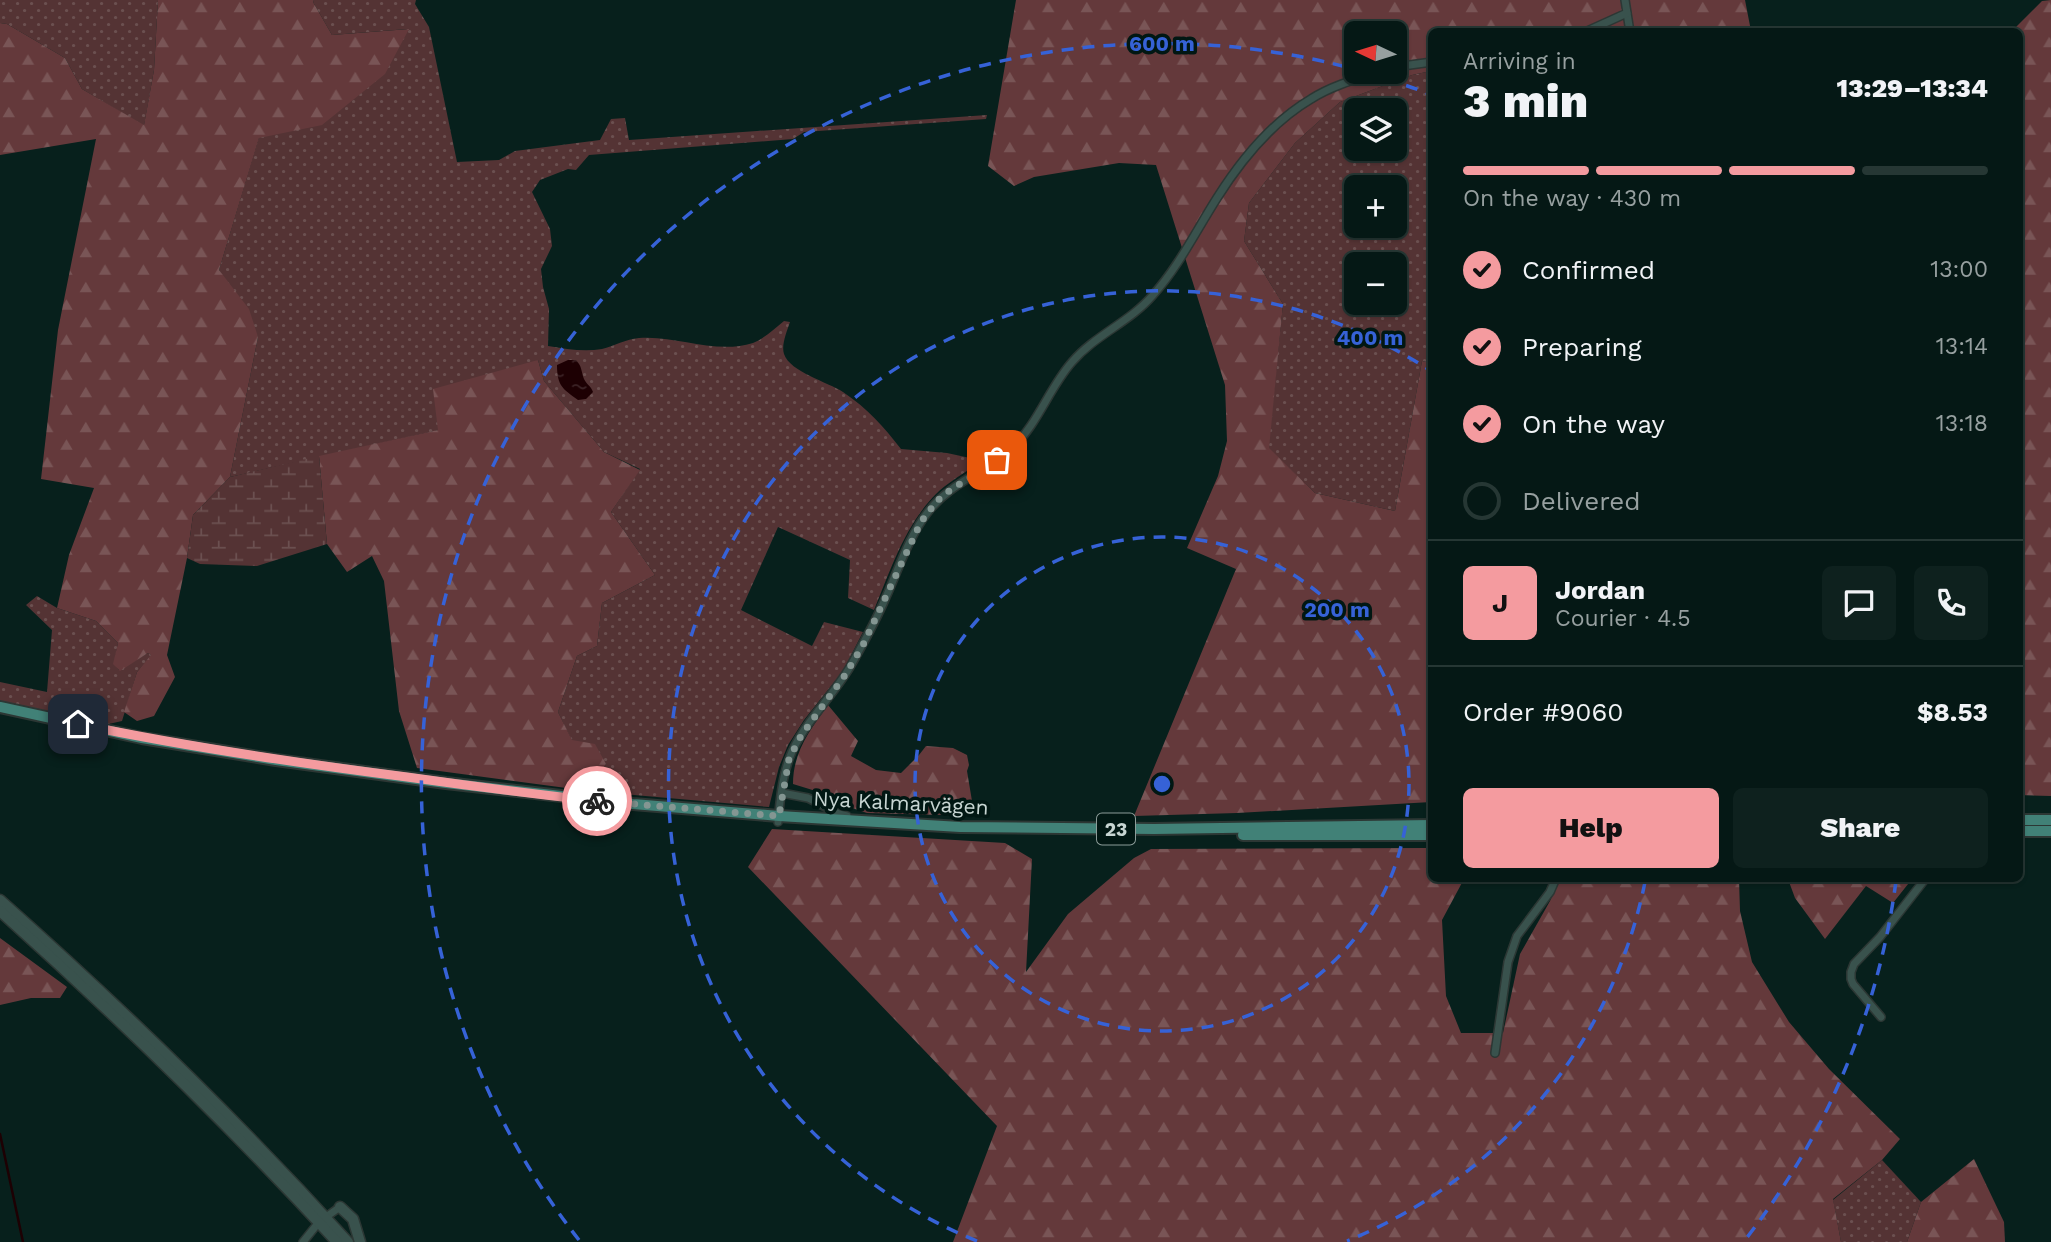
<!DOCTYPE html>
<html lang="en">
<head>
<meta charset="utf-8">
<style>
  :root { --surface:#051815; --page:#0e211e; --text:#f1f3f6; --muted:#97a0a0; --line:#263734; --accent:#f49b9f }
  body { margin:0; font-family:"Work Sans",sans-serif; background:var(--page); color:var(--text); height:100vh; display:flex; flex-direction:column; font-size:26px; white-space:nowrap }
  * { box-sizing:border-box; margin:0 }
  p { font-size:23px; color:var(--muted) }
  .icon { flex:none; width:38px; height:38px; fill:none; stroke:currentColor; stroke-width:2; stroke-linecap:round; stroke-linejoin:round }
  .map { position:relative; flex:1; overflow:hidden }
  .details { position:absolute; left:1428px; top:28px; width:595px; height:854px; display:flex; flex-direction:column; background:var(--surface); border-radius:10px; box-shadow:0 2px 5px #0004,0 0 0 2px var(--line) }
  .details>* { flex:none }
  .needle { width:46px; rotate:274deg }
  .tools { position:absolute; left:1344px; top:21px; display:grid; gap:14px }
  .tools a { display:grid; place-items:center; width:63px; height:63px; border-radius:10px; background:var(--surface); box-shadow:0 2px 5px #0004,0 0 0 2px var(--line); font-size:35px }
  .pin { position:absolute; display:grid; place-items:center; width:60px; height:60px; color:#fff; margin:-30px; border-radius:14px; box-shadow:0 4px 10px #0006 }
  .courier { position:absolute; display:grid; place-items:center; width:70px; height:70px; margin:-35px; border:5px solid #f49b9f; border-radius:50%; background:#fff; color:#222; box-shadow:0 2px 9px #0007 }
  .summary em { font-style:normal; font-weight:800 }
  .summary div { display:flex; flex-direction:column-reverse }
  .summary { display:flex; align-items:center; justify-content:space-between; height:119px; padding:0 35px }
  h1 { font-size:46px; font-weight:800; line-height:52px }
  .bar { display:grid; grid-template-columns:repeat(4,1fr); gap:10px 7px; align-content:center; height:84px; padding:0 35px }
  .bar i { height:9px; border-radius:5px; background:var(--line) }
  .bar .selected { background:var(--accent) }
  .bar p { grid-column:span 4 }
  .line { display:flex; align-items:center; gap:18px; padding:0 35px; border-top:2px solid var(--line) }
  .line div { flex:1 }
  .round { display:grid; place-items:center; flex:none; width:74px; height:74px; border-radius:10px; background:var(--page) }
  ol { padding:0 35px; list-style:none }
  li { display:flex; align-items:center; gap:21px; height:77px }
  li p { margin-inline-start:auto }
  li .icon { padding:7px; border-radius:50%; background:var(--accent); color:#111; stroke-width:4 }
  li:last-child { color:var(--muted) }
  li i { width:38px; height:38px; border:4px solid var(--line); border-radius:50% }
  .action { display:flex; gap:14px; margin-top:auto; padding:14px 35px }
  .action a { flex:1; height:80px; border-radius:10px; background:var(--accent); color:#111; font-size:28px; font-weight:800; line-height:80px; text-align:center }
  .action a+a { background:var(--page); color:var(--text) }
  .map>svg:first-child { display:block }
  .grass { fill:url(#grass-dots); fill-rule:evenodd }
  .forest { fill:url(#forest-firs); fill-rule:evenodd }
  .wetland { fill:url(#wetland-marsh) }
  .water { fill:url(#water-ripples) }
  .lines { fill:none; stroke-linecap:round; stroke-linejoin:round }
  .stream { stroke:#1d0003; stroke-width:2.5 }
  .street-casing { stroke:#2c3734; stroke-width:10 }
  .secondary-casing { stroke:#2c3734; stroke-width:13 }
  .primary-casing { stroke:#2c3734; stroke-width:14 }
  .street { stroke:#39524d; stroke-width:7 }
  .secondary { stroke:#39524d; stroke-width:10 }
  .primary { stroke:#418177; stroke-width:10 }
  .done { stroke:#849692; stroke-width:7; stroke-dasharray:0 12.6 }
  .route { stroke:#f49b9f; stroke-width:9 }
  .ring { fill:none; stroke:#3662d7; stroke-width:3.5; stroke-dasharray:12 9 }
  .labels { text-anchor:middle; stroke-width:7; stroke-linejoin:round; paint-order:stroke }
  .shield { fill:#011713; stroke:#8c9c99; stroke-width:2 }
  .shield-label { font-size:19px; font-weight:bold; fill:#c7d5d2 }
  .street-label { font-size:21px; fill:#c7d5d2; stroke:#011713 }
  .centre { fill:#3662d7; stroke:#011713; stroke-width:3.5 }
  .ring-label { font-size:21px; text-anchor:middle; font-weight:bold; fill:#3662d7; stroke:#011713; stroke-width:7; stroke-linejoin:round; paint-order:stroke }
</style>
</head>
<body>
<div class="map">
<svg width="2051" height="1242" viewBox="0 0 2051 1242">
  <defs>
    <pattern id="grass-dots" width="8" height="8" patternUnits="userSpaceOnUse" patternTransform="scale(1.75)"><rect width="8" height="8" fill="#543334"/><path d="M2 2h.1M6 6h.1" fill="none" stroke="#6b5050" stroke-width="1.8" stroke-linecap="round"/></pattern>
    <pattern id="forest-firs" width="22" height="20" patternUnits="userSpaceOnUse" patternTransform="scale(1.75)"><rect width="22" height="20" fill="#64393b"/><path d="M5 1l3.5 6h-7zM16 11l3.5 6h-7z" fill="#795556"/></pattern>
    <pattern id="wetland-marsh" width="20" height="14" patternUnits="userSpaceOnUse" patternTransform="scale(1.75)"><rect width="20" height="14" fill="#543334"/><path d="M1 5h8M5 5V1M11 12h8M15 12V8" fill="none" stroke="#6b5050"/></pattern>
    <pattern id="water-ripples" width="26" height="14" patternUnits="userSpaceOnUse" patternTransform="scale(1.75)"><rect width="26" height="14" fill="#1d0003"/><path d="M2 4q2-2 4 0t4 0M15 11q2-2 4 0t4 0" fill="none" stroke="#3c2427"/></pattern>
  </defs>
  <rect width="100%" height="100%" fill="#07201c"/>
  <g class="grass">
    <polygon points="0,0 158,0 154,70 144,126 82,89 65,58 7,24 0,23"/>
    <path d="M314 0H416L415 4 429 27 457 162 499 160 515 151 600 140 611 119 625 118 629 140 987 115 986 119 804 132 793 139 589 155 576 170 568 169 540 180 532 192 550 229 552 246 541 269 543 287 549 309 548 346C566 349 584 352 602 349 614 346 626 339 639 338 677 335 715 355 753 343 764 339 775 328 784 321L790 322C787 331 781 345 784 354 790 372 828 382 843 392 867 408 884 427 901 449L947 453 970 458 971 468C960 476 946 484 936 494 905 525 890 571 874 610L848 598 850 560 778 527 741 610 812 646 824 622 863 632 843 671 804 720 788 745 779 767 769 807 589 791 606 764 572 741 558 712 577 656 597 646 602 603 655 575 611 512 640 469 604 452 544 381 538 360 439 430 230 477 258 337 219 270 259 137 322 124 408 29 332 35 313 2Z"/>
    <path d="M1431 71V363L1422 361 1395 511 1315 493 1268 448 1283 304 1244 241 1249 203 1295 143 1340 102 1412 75ZM1356 110H1395V149H1356ZM1356 187H1395V226H1356ZM1356 264H1395V303H1356Z"/>
    <polygon points="37,596 57,608 96,621 118,643 114,664 119,670 148,653 152,655 137,672 122,721 104,725 0,702 0,682 47,692 52,630 26,605"/>
    <polygon points="1882,1160 1921,1202 1907,1242 1841,1242 1833,1200"/>
  </g>
  <g class="forest">
    <polygon points="158,0 314,0 313,2 332,35 409,29 385,74 322,125 259,138 219,270 249,309 258,337 230,477 193,515 187,558 167,655 175,677 154,716 137,721 124,712 137,672 151,655 148,653 120,671 113,664 118,643 96,621 57,608 69,555 94,488 41,479 58,330 96,139 0,155 0,23 7,24 65,58 82,89 144,125 154,70"/>
    <path d="M1016 0H1745L1751 31 1432 32 1431 71 1412 75 1340 102 1295 143 1249 203 1244 241 1283 304 1269 448 1315 493 1395 511 1422 361 1431 363V802L1237 813 1134 816 1236 569 1187 548 1218 476 1227 441 1225 385 1156 165 1119 163 1034 177 1014 186 988 166ZM1356 33H1395V72H1356Z"/>
    <polygon points="2051,0 2051,796 2020,795 2020,32 2012,31 2042,1"/>
    <polygon points="538,360 544,381 604,452 640,470 611,512 655,575 602,603 597,646 577,656 558,712 572,740 595,744 606,764 589,791 417,768 399,711 384,581 372,556 347,572 327,544 319,456 438,430 433,389"/>
    <path d="M828 705 858 741 851 756 876 770 901 773 919 755 926 746 953 748 967 755 969 765 967 771 972 801 978 804V816L867 813 834 802 819 792 793 784C793 752 810 730 828 705Z"/>
    <polygon points="772,829 1005,843 1032,859 1026,972 1068,914 1134,858 1151,849 1431,848 1432,878 1464,879 1442,920 1446,996 1461,1033 1503,1033 1520,954 1550,901 1560,879 1739,879 1740,911 1752,962 1789,1022 1829,1069 1900,1139 1882,1160 1833,1199 1841,1242 953,1242 997,1126 748,867"/>
    <polygon points="1788,879 1788,878 1912,879 1893,903 1866,886 1825,939 1795,898"/>
    <polygon points="0,938 67,987 60,998 31,998 0,1005"/>
    <polygon points="1974,1159 2004,1222 2005,1242 1907,1242 1921,1202"/>
  </g>
  <polygon class="wetland" points="319,456 327,544 257,566 200,564 187,558 193,515 230,477"/>
  <path class="water" d="M568 360H576C582 366 581 371 584 379 587 385 591 386 593 392L586 399 578 400C563 389 557 386 557 365Z"/>
  <g class="lines">
    <polyline class="stream" points="0,1134 23,1242"/>
    <g class="street-casing">
      <g id="street">
        <polyline points="1627,13 1630,32"/>
        <polyline points="1585,32 1627,13 1625,0"/>
        <polyline points="1395,67 1432,62"/>
        <polyline points="782,793 808,798 839,814 847,816"/>
        <path d="M778 822C780 801 782 779 789 759 802 724 831 699 850 667 863 644 876 621 886 597 899 568 909 536 928 512 950 483 986 472 1012 448 1038 424 1049 388 1072 362 1095 335 1130 322 1153 295 1179 266 1196 231 1217 198 1241 160 1272 122 1311 99 1331 86 1356 79 1379 72"/>
        <polyline points="1881,1017 1853,984 1851,979 1851,972 1854,964 1880,937 1926,878"/>
        <polyline points="1495,1053 1508,962 1517,936 1550,892 1556,878"/>
        <polyline points="303,1242 319,1222 340,1207"/>
      </g>
    </g>
    <g class="secondary-casing">
      <g id="secondary">
        <path d="M0 900C122 1008 239 1122 348 1242"/>
        <path d="M0 911C117 1016 230 1126 337 1242"/>
        <polyline points="340,1207 353,1219 360,1242"/>
      </g>
    </g>
    <g class="primary-casing">
      <g id="primary">
        <polyline points="0,707 142,738 276,760 446,783 633,804 779,816 960,827 1154,829 1432,825"/>
        <polyline points="2020,820 2051,820"/>
        <polyline points="2020,831 2051,831"/>
        <polyline points="1243,835 1432,835"/>
      </g>
    </g>
    <use href="#street" class="street"/>
    <use href="#secondary" class="secondary"/>
    <use href="#primary" class="primary"/>
  </g>
  <g class="lines">
    <polyline class="done" points="597,801 779,816 789,759 801,736 845,675 863,645 921,522 937,501 946,493 997,460"/>
    <path class="route" d="M78 724C187 747 297 763 407 777 471 786 534 794 597 801"/>
  </g>
  <g class="ring">
    <circle cx="1162" cy="784" r="247"/>
    <path d="M1645 882A493 493 0 0 1 1347 1241M977 1241A493 493 0 1 1 1431 371"/>
    <path d="M1896 881A740 740 0 0 1 1745 1240M579 1240A740 740 0 0 1 1354 69M1366 73A740 740 0 0 1 1427 93"/>
  </g>
  <g class="labels">
    <rect class="shield" x="1097" y="813.5" width="38" height="31" rx="5"/>
    <g class="shield-label">
      <text x="1116" y="836">23</text>
    </g>
    <g class="street-label">
      <text transform="translate(901 803) rotate(3)" y="7">Nya Kalmarvägen</text>
    </g>
  </g>
  <circle cx="1162" cy="784" r="10" class="centre"/>
  <g class="ring-label">
    <text x="1162" y="51">600 m</text>
    <text x="1370" y="345">400 m</text>
    <text x="1337" y="617">200 m</text>
  </g>
</svg>
<div class="tools">
<a><svg class="needle" viewBox="-14 -14 28 28"><path d="M0-13l5 13h-10z" fill="#e53935"/><path d="M0 13l5-13h-10z" fill="#97a0a0"/></svg></a>
<a><svg class="icon" aria-label="layers" viewBox="0 0 24 24"><path d="M12 4l9 5-9 5-9-5zM3 14l9 5 9-5"/></svg></a>
<a>+</a>
<a>−</a>
</div>
<div class="pin" style="left:997px;top:460px;background:#ea580c"><svg class="icon" aria-label="bag" viewBox="0 0 24 24"><path d="M5 8h14l-1 12H6zM9 8a3 3 0 0 1 6 0"/></svg></div>
<div class="pin" style="left:78px;top:724px;background:#1f2937"><svg class="icon" aria-label="home" viewBox="0 0 24 24"><path d="M3 11l9-7 9 7M6 9v11h12V9"/></svg></div>
<div class="courier" style="left:597px;top:801px"><svg class="icon" aria-label="bike" viewBox="0 0 24 24"><circle cx="6" cy="16" r="4"/><circle cx="18" cy="16" r="4"/><path d="M6 16l4-8h5l3 8M10 8l3 8H6M13 5h3"/></svg></div>
<section class="details">
<div class="summary"><div><h1>3 min</h1><p>Arriving in</p></div><em>13:29–13:34</em></div>
<div class="bar"><i class="selected"></i><i class="selected"></i><i class="selected"></i><i></i><p>On the way · 430 m</p></div>
<ol>
<li><svg class="icon" aria-label="check" viewBox="0 0 24 24"><path d="M5 12l5 5 9-10"/></svg>Confirmed<p>13:00</p></li>
<li><svg class="icon" aria-label="check" viewBox="0 0 24 24"><path d="M5 12l5 5 9-10"/></svg>Preparing<p>13:14</p></li>
<li><svg class="icon" aria-label="check" viewBox="0 0 24 24"><path d="M5 12l5 5 9-10"/></svg>On the way<p>13:18</p></li>
<li><i></i>Delivered</li>
</ol>
<div class="line" style="height:126px"><b class="round" style="background:var(--accent);color:#111">J</b><div><b>Jordan</b><p>Courier · 4.5</p></div><a class="round"><svg class="icon" aria-label="chat" viewBox="0 0 24 24"><path d="M4 5h16v11H9l-5 4z"/></svg></a><a class="round"><svg class="icon" aria-label="phone" viewBox="0 0 24 24"><path d="M5 4h4l2 5-3 2q2 4 5 5l2-3 5 2v4C11 20 4 13 5 4z"/></svg></a></div>
<div class="line" style="height:91px"><div>Order #9060</div><b>$8.53</b></div>
<div class="action"><a>Help</a><a>Share</a></div>
</section>
</div>
</body>
</html>
